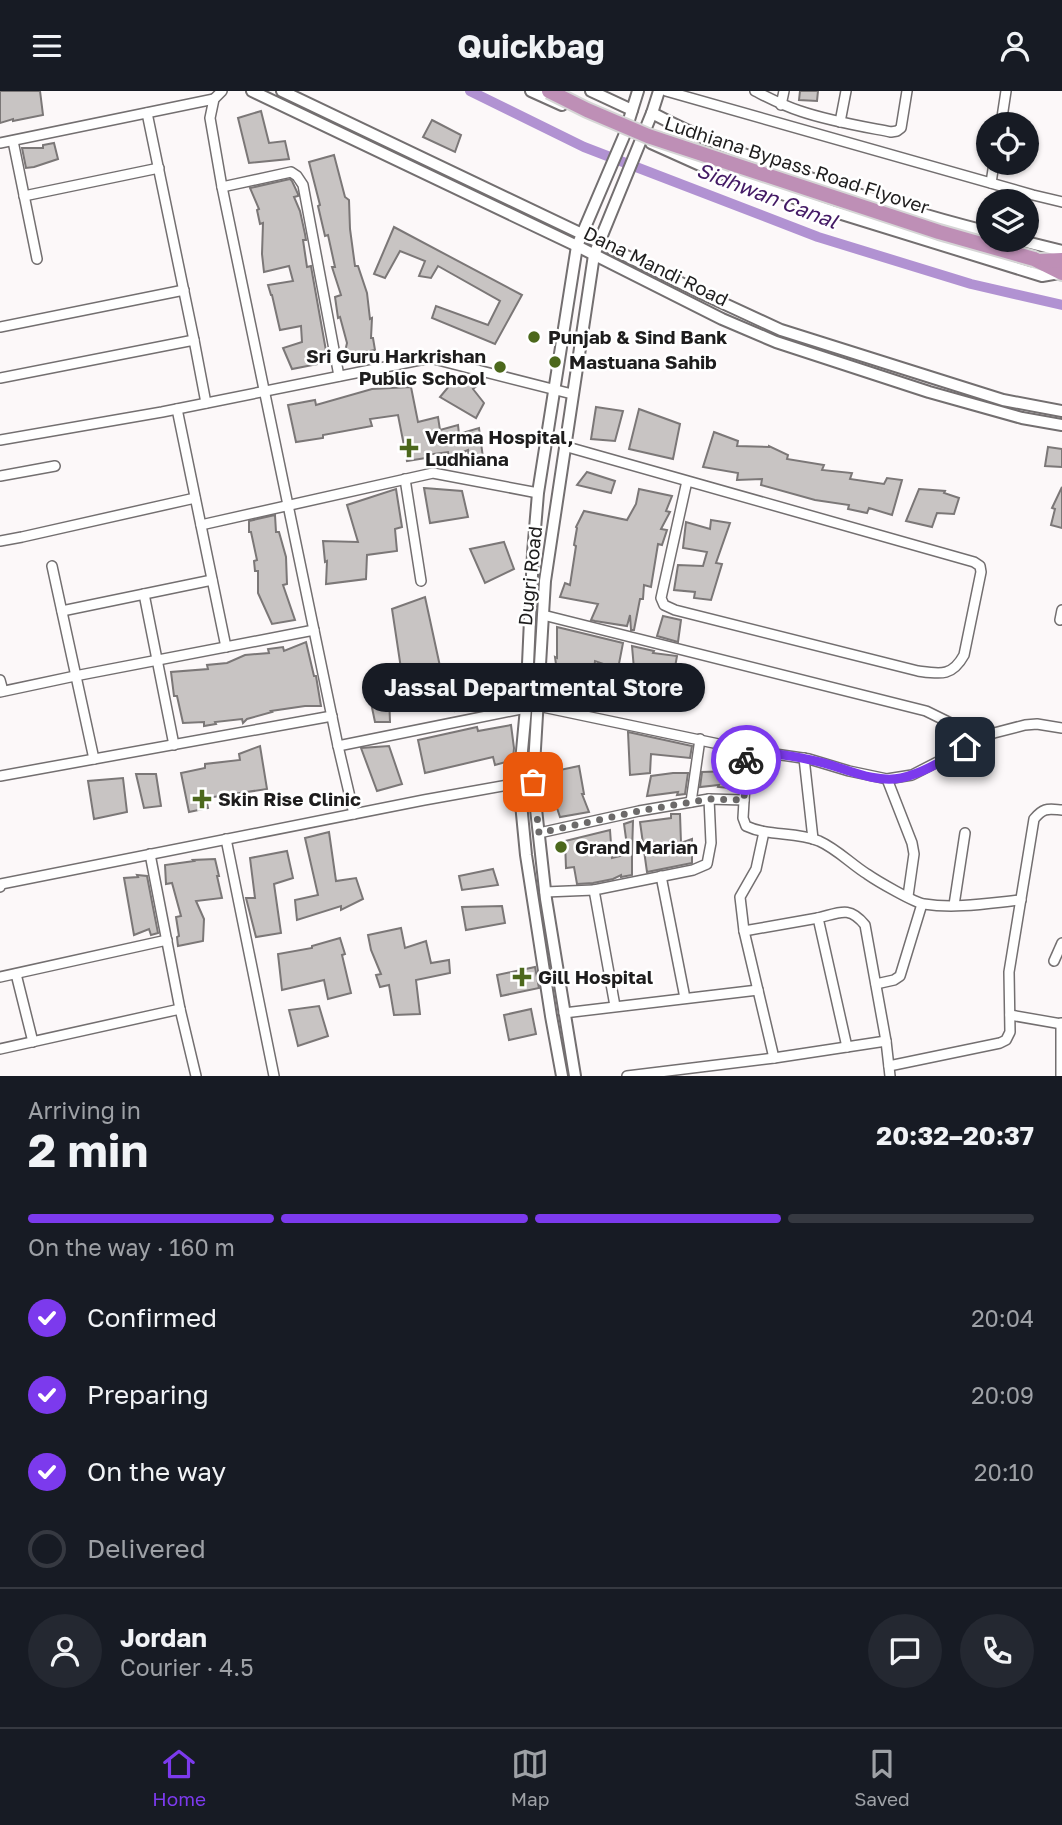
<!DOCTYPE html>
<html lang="en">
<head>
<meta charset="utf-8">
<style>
  :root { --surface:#171b24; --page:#242831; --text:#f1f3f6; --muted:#9ea1a6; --line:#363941; --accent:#7c3aed }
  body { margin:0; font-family:"Golos Text",sans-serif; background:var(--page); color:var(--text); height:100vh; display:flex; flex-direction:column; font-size:26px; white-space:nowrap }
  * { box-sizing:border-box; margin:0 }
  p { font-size:23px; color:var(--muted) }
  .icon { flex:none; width:38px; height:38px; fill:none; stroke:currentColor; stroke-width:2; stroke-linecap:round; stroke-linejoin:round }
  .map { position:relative; height:985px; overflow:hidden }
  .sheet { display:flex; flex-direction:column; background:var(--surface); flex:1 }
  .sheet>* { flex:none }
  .controls { position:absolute; left:976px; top:21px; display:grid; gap:14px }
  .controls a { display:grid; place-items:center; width:63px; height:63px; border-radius:50%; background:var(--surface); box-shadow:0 2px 5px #0004; font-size:35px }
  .pin { position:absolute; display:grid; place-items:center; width:60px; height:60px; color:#fff; margin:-30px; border-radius:14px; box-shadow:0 4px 10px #0006 }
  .courier { position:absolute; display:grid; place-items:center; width:70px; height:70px; margin:-35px; border:5px solid #7c3aed; border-radius:50%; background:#fff; color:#222; box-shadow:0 2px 9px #0007 }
  .bubble { position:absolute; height:49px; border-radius:24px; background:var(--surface); box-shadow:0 2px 5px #0004; font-size:23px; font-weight:700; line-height:49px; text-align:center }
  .headline em { font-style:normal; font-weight:700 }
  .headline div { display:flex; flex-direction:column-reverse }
  .headline { display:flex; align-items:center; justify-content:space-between; height:119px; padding:0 28px }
  h1 { font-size:46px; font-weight:700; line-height:52px }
  .bar { display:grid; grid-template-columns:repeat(4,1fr); gap:10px 7px; align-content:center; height:84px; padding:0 28px }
  .bar i { height:9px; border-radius:5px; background:var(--line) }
  .bar .active { background:var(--accent) }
  .bar p { grid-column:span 4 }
  .line { display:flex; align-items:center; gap:18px; padding:0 28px; border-top:2px solid var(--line) }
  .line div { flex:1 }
  .round { display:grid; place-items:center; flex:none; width:74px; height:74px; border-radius:37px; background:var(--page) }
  ol { padding:0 28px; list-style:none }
  li { display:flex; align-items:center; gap:21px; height:77px }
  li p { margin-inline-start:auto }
  li .icon { padding:7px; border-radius:50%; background:var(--accent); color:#fff; stroke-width:4 }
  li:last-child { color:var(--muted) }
  li i { width:38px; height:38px; border:4px solid var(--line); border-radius:50% }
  header { display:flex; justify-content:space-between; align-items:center; height:91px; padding:0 28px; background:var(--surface); font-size:32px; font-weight:700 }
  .dock { display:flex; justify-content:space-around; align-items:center; height:98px; border-top:2px solid var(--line); background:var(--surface); font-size:19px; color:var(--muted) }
  .dock a { display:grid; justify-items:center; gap:4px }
  .dock .active { color:var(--accent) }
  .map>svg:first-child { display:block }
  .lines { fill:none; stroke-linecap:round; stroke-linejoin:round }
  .canal { stroke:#b192d2; stroke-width:10 }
  .building { fill:#c8c4c3; stroke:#7b7777; stroke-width:2 }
  .minor-casing { stroke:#736f70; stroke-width:12 }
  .tertiary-casing { stroke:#736f70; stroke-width:14 }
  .trunk-casing { stroke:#d6d6d6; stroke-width:18 }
  .minor { stroke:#fff; stroke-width:9 }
  .tertiary { stroke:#fff; stroke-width:10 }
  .trunk { stroke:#be8fb6; stroke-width:14 }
  .trunk-bridge-casing { stroke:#d6d6d6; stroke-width:18; stroke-linecap:butt }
  .trunk-bridge { stroke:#be8fb6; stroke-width:14 }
  .done { stroke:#6c6a6a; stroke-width:7; stroke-dasharray:0 12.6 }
  .route { stroke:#7c3aed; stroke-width:9 }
  .poi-dot { fill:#4c681c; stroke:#fff; stroke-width:2.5 }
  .labels { text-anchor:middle; stroke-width:5; stroke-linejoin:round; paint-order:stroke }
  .street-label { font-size:19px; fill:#1e1d1d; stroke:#fff }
  .poi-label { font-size:19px; font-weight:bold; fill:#1e1d1d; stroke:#fff; text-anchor:start }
  .water-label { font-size:21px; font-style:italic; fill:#431964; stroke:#fff }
</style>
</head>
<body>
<header><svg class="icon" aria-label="menu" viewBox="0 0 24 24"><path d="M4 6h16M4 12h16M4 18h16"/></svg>Quickbag<svg class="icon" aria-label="person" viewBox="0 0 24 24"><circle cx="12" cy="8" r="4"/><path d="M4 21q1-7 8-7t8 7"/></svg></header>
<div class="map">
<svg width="1062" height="985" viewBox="0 0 1062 985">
  <rect width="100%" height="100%" fill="#fcf8f9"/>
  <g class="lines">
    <polyline class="canal" points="470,0 584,56 818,146 971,193 1062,214"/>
  </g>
  <g class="building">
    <polygon points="0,0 40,0 43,24 13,30 13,28 0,32"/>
    <polygon points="800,0 818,0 817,10 799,9"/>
    <polygon points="261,20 269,52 285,50 289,68 249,72 238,27"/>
    <polygon points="432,29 461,44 455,61 423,46"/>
    <polygon points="54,52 58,68 34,76 26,77 22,57 43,57 43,54"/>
    <polygon points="334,64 345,106 349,109 350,138 355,175 358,175 367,202 370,228 372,227 371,247 373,247 375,259 344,265 347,252 340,226 338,227 335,206 341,204 332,176 335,176 328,144 325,145 318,115 320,114 309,71"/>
    <polygon points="290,88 292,90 298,103 298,105 294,106 300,120 305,143 306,149 303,149 307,176 311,175 312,181 328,271 292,278 283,257 302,251 301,235 280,239 272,204 271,204 268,194 293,190 289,175 264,181 262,163 263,132 260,133 257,119 259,118 250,97"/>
    <polygon points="394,136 522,204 495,253 432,227 436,215 488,234 500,210 438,175 431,187 419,185 425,170 400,160 385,187 374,183"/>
    <polygon points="454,289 479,293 473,298 484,312 476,327 440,306"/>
    <polygon points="411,296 418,331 438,326 440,339 458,334 459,343 479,337 484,374 470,375 468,359 449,367 448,361 425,364 426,367 407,370 398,324 370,328 372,335 323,344 323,347 296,351 288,314 315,309 316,314 372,298"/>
    <polygon points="596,316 623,320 615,350 591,348"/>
    <polygon points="639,318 680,333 673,368 629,358"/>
    <polygon points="714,341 738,350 737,355 769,356 769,355 788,364 787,368 824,374 822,379 852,382 850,388 884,393 887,387 902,389 892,424 869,417 867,422 848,418 849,414 815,409 761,394 762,388 737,389 738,382 703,376"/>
    <polygon points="1048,356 1062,358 1062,376 1045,375"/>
    <polygon points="587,381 615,390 611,402 577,394"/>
    <polygon points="1062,396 1062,437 1051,434 1055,418 1052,417"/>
    <polygon points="424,397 462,400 468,426 430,432"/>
    <polygon points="396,398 402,436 395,438 397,460 367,464 366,488 326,493 327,470 325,471 323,450 358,451 347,414"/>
    <polygon points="639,398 672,405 666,420 670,421 661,438 667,439 662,454 658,453 651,496 644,494 643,508 640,508 634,539 631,539 630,524 627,535 595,530 591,529 598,513 560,506 565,492 570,494 576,455 574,454 577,437 576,436 584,420 627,429 636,413"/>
    <polygon points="919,398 945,400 944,402 959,407 954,423 937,422 932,436 906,430"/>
    <polygon points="275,424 276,441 279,441 286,466 287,493 283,494 295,529 272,533 258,502 258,480 255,480 254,470 257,469 251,441 249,441 249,430"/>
    <polygon points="711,429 730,432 716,472 722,473 711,509 694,507 695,501 674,499 678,474 703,475 707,461 683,457 686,431 710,438"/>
    <polygon points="504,451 514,478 485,492 470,458"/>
    <polygon points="425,506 441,580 443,579 443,593 389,604 390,631 375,631 366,588 402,584 392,518"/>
    <polygon points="663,525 681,529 678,551 657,545"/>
    <polygon points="557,536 623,552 618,578 595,570 592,595 594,596 591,607 554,607 554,587 558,588 555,566 557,567"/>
    <polygon points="306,551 314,585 316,585 321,615 305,615 271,620 272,621 247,628 243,632 242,628 215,631 216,633 204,635 204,631 183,632 177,605 174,605 171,581 208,578 207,574 227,572 245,564 269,562 268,558 283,556 284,560"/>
    <polygon points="632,555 654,560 653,562 677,565 672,593 659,592 661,583 634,578"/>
    <polygon points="500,575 507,603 455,620 448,589"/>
    <polygon points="511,634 514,657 513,669 495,674 493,666 425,682 418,649 477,636 478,640"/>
    <polygon points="628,641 692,655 690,667 651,663 650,682 630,684"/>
    <polygon points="260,655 267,698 206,707 208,717 189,721 181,682 205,677 205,673 240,669 239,663"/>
    <polygon points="389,655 402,693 377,700 361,657"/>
    <polygon points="579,675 584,703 582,703 589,721 560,726 557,717 554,699 555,680"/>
    <polygon points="732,680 729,697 718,696 719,694 700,696 702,681"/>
    <polygon points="673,682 688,682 685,703 677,704 678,701 647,705 651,685"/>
    <polygon points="136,683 156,683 161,715 144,717"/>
    <polygon points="123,687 127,721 94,728 88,690"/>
    <polygon points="671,723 680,723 681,752 692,748 692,772 647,781 640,731 671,727"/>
    <polygon points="633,730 632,762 628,762 624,733"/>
    <polygon points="610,739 612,767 632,762 632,784 621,786 621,784 613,788 593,792 577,793 574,776 566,777 565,750"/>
    <polygon points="329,741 336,790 356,787 363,808 341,819 341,815 297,829 295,809 318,804 305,747"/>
    <polygon points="287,760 293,787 274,793 281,842 256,846 246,807 255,807 250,767"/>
    <polygon points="215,768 219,785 217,785 222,807 196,810 204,828 203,850 178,855 177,846 179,845 176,826 181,825 172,792 166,793 165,774 194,770 193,769"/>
    <polygon points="493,778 498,794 462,799 459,785"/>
    <polygon points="137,784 147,785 158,842 151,844 149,838 134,844 124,787 138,786"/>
    <polygon points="502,815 505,832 466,839 462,816"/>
    <polygon points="401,837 405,857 426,850 431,872 449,869 450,882 416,889 420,923 394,924 389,894 380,896 376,884 381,883 371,859 368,844"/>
    <polygon points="340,847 345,863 342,864 351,902 328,908 324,889 282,899 278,863 312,857 312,855"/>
    <polygon points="535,876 539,897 501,905 497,884"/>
    <polygon points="319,915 328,945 298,955 289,919"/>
    <polygon points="531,918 536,943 509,949 504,924"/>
  </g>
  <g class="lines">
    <g class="minor-casing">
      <g id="minor">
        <polyline points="222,0 214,8 210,27 222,96 338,655 354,723"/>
        <polyline points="666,0 1033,104 1062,111"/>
        <path d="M755 0C769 7 784 15 800 20 829 30 860 35 891 41L897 40 901 37 907 0"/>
        <polyline points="781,14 784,0"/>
        <polyline points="147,22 194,249"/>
        <polyline points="840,31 846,0"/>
        <polyline points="1001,33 1006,0"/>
        <polyline points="13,50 37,168"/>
        <polyline points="0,52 214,8"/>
        <polyline points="991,92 994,72"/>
        <polyline points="222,96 291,81 297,85 303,94 339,285"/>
        <polyline points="24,105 159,77"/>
        <polyline points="0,236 184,199"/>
        <polyline points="0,287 194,249 206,312"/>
        <polyline points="177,318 226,556"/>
        <polyline points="0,349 162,321 430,267 572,303"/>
        <path d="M564 355 974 471 980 475 981 481 964 564C952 586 940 583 918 580L675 519 664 514 661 507 687 390"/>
        <polyline points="0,385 55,375"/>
        <polyline points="405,388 421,490"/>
        <polyline points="201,434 433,382 538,402"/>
        <polyline points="0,450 22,446 195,407"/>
        <polyline points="52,475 94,668"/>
        <polyline points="144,503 174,654"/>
        <polyline points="62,520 212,489"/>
        <polyline points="543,524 926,620 983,648"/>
        <polyline points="1060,529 1062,519"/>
        <polyline points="0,589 3,600"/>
        <polyline points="0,601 75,585 314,539"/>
        <polyline points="538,615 747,659 809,668 849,680 887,688 912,684 994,642 1025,634 1037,633 1062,637"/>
        <polyline points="338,655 526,617"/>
        <path d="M747 659 743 727 746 735C769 746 795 740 819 750 837 758 851 773 867 783 877 790 915 812 924 813 956 818 990 812 1021 809"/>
        <polyline points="804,667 813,748"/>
        <polyline points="0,685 332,625"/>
        <polyline points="887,688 912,752 914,763 908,805"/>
        <polyline points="691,711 700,648"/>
        <polyline points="764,741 756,778 740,806 744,840 774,967"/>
        <polyline points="539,742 639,720 709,708 744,709"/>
        <polyline points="226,748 274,985"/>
        <polyline points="150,763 180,918 196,985"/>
        <polyline points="661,785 685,907"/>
        <polyline points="0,796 1,793 424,709 519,692"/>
        <polyline points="545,801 594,799"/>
        <polyline points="954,814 965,742"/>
        <polyline points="744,840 818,827"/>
        <polyline points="1054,870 1062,852"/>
        <polyline points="16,883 33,951"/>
        <polyline points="0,886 167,849"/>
        <polyline points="876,893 894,889 900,885 922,813"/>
        <polyline points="615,915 594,799 693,779 707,773 711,752 709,708"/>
        <polyline points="564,922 758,899"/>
        <polyline points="1010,924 1062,933"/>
        <polyline points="1061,932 1061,985"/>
        <path d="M847 956 818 827C839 822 849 814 865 834L886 950"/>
        <polyline points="0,958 180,918"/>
        <path d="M889 975 1000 952 1006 949 1010 941 1009 881 1034 728C1044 716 1048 718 1062 719"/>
        <polyline points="627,985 774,967 886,950 890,985"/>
      </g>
    </g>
    <g class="tertiary-casing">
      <g id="tertiary">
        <polyline points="252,0 577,155 722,228 776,251 929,301 1022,327 1062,334"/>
        <polyline points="282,0 582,143 701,202 781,239 1003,309 1062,320"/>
        <polyline points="531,0 562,14"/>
        <polyline points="591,0 632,19"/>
        <path d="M652 22C697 46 742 63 790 80 855 103 921 124 989 141"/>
        <polyline points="651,52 709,78 832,120 1042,185 1059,182"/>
        <polyline points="1018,149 1062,160"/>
        <polyline points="562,985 551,925 526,764 519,692 526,617 533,462 538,402 577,155 624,45 638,0"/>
        <polyline points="575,985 546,808 533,691 545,490 594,164 652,22 659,0"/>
      </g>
    </g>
    <g class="trunk-casing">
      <g id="trunk">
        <polyline points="1034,168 1062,182"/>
        <polyline points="1039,170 1062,169"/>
      </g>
    </g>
    <use href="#minor" class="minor"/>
    <use href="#tertiary" class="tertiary"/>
    <use href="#trunk" class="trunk"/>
    <g class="trunk-bridge-casing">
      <polyline id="trunk-bridge" points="549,0 587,19 648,45 939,141 1034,168"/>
    </g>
    <use href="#trunk-bridge" class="trunk-bridge"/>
  </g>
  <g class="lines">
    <polyline class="done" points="533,691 539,742 639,720 709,708 744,709 746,669"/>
    <path class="route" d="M746 669 747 659C768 662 790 664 811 669 840 674 871 693 901 687 924 682 945 668 965 656"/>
  </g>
  <g class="poi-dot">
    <circle cx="534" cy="246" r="7"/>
    <circle cx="555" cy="271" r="7"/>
    <circle cx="500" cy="276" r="7"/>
    <path d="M405.5 346.5h7v7h7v7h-7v7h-7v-7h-7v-7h7z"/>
    <path d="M198.5 697.5h7v7h7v7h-7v7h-7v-7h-7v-7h7z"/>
    <circle cx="561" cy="756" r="7"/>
    <path d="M518.5 875.5h7v7h7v7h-7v7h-7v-7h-7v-7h7z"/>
  </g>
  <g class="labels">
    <g class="street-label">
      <text transform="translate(797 74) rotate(18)" y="7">Ludhiana Bypass Road Flyover</text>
      <text transform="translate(656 175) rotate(26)" y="7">Dana Mandi Road</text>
      <text transform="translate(530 485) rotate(-84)" y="7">Dugri Road</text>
    </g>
    <g class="poi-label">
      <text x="548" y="253">Punjab &amp; Sind Bank</text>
      <text x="486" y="272" text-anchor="end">Sri Guru Harkrishan<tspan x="486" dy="22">Public School</tspan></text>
      <text x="569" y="278">Mastuana Sahib</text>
      <text x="425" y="353">Verma Hospital,<tspan x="425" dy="22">Ludhiana</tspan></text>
      <text x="218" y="715">Skin Rise Clinic</text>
      <text x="575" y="763">Grand Marian</text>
      <text x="538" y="893">Gill Hospital</text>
    </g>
    <g class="water-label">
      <text transform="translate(767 105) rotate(21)" y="7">Sidhwan Canal</text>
    </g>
  </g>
</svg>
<div class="controls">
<a><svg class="icon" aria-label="locate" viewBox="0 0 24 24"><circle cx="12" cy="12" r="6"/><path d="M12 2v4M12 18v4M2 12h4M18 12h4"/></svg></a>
<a><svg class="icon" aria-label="layers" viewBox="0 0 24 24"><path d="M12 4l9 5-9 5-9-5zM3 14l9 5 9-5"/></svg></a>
</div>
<div class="pin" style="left:533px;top:691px;background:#ea580c"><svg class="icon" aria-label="bag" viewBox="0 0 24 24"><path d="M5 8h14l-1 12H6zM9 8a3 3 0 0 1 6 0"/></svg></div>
<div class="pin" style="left:965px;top:656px;background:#1f2937"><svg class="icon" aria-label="home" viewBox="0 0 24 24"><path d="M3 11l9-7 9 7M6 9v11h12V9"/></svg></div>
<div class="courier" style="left:746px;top:669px"><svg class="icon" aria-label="bike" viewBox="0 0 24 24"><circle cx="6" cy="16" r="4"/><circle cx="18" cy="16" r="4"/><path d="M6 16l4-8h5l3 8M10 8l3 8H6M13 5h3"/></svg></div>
<div class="bubble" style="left:362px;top:572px;width:343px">Jassal Departmental Store</div>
</div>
<section class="sheet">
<div class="headline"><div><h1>2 min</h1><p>Arriving in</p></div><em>20:32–20:37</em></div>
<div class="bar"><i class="active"></i><i class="active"></i><i class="active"></i><i></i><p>On the way · 160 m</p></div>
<ol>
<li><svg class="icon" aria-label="check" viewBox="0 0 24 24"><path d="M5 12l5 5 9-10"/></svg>Confirmed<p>20:04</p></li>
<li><svg class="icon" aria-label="check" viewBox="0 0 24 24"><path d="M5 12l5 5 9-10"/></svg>Preparing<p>20:09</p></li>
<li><svg class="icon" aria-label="check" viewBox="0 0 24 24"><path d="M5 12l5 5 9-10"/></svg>On the way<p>20:10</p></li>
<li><i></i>Delivered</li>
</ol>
<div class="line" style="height:126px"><a class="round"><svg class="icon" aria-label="person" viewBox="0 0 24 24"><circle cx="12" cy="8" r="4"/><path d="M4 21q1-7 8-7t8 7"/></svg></a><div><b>Jordan</b><p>Courier · 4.5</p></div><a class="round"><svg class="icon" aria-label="chat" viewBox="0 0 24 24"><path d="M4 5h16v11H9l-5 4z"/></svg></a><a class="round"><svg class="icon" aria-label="phone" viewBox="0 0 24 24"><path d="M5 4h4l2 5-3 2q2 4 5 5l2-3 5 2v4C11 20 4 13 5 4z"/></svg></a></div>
</section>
<nav class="dock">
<a class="active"><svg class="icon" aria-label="home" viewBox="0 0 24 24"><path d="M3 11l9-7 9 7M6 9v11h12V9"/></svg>Home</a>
<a><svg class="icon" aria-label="map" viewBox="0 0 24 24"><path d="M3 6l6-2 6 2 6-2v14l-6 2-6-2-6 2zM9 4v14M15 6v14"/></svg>Map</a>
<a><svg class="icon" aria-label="saved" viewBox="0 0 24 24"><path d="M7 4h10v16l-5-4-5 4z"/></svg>Saved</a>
</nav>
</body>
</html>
